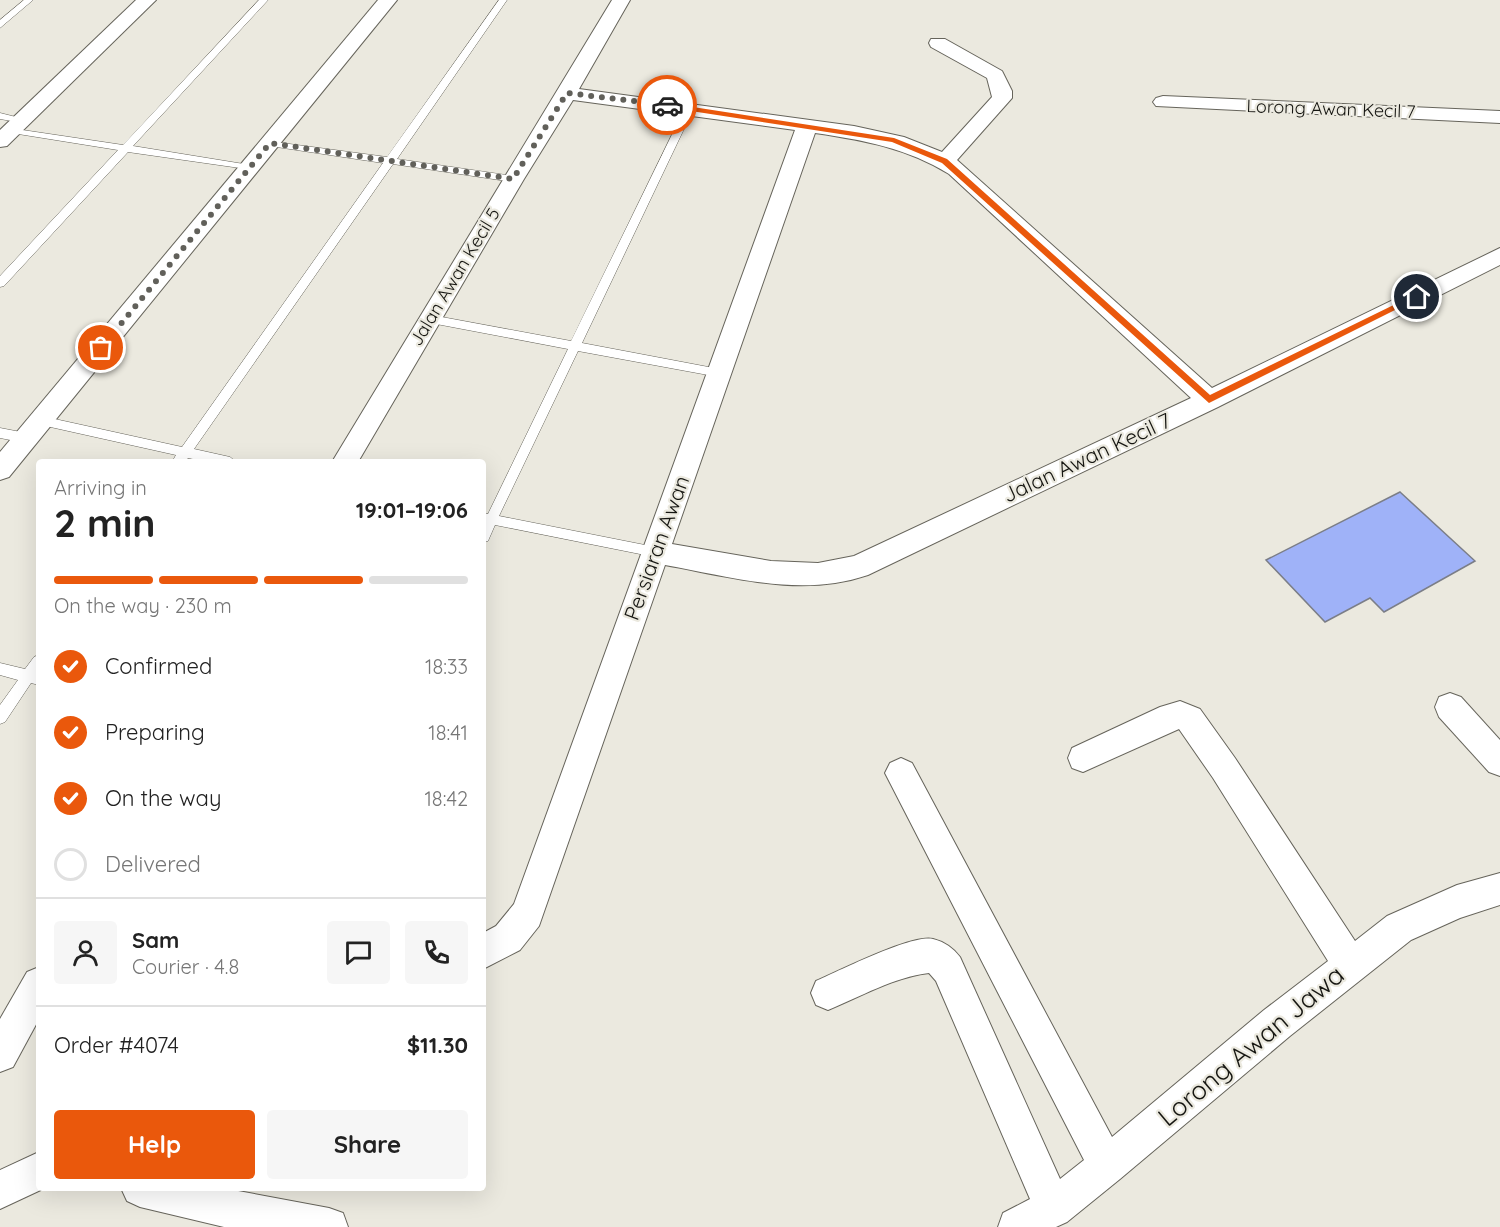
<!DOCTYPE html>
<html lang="en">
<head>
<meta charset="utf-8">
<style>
  :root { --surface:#fff; --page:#f6f6f6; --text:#222; --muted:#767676; --line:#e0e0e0; --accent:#ea580c }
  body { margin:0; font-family:Quicksand,sans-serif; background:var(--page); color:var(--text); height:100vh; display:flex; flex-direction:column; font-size:22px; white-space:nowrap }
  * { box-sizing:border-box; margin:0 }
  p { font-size:20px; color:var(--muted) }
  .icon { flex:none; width:33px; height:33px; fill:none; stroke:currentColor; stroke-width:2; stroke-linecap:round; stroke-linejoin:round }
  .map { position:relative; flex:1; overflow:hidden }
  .panel { position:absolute; left:36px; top:459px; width:450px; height:732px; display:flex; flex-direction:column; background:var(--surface); border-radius:6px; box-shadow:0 6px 24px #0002 }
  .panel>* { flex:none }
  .pin { position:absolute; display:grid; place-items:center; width:51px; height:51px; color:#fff; margin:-26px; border:3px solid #fff; border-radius:50%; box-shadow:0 2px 6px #0007 }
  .courier { position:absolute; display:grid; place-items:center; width:60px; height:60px; margin:-30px; border:4px solid #ea580c; border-radius:50%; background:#fff; color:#222; box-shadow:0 2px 8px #0007 }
  .summary em { font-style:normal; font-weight:700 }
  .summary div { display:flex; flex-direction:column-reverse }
  .summary { display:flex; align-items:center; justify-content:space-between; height:102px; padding:0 18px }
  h1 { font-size:39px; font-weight:700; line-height:45px }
  .bar { display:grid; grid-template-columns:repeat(4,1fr); gap:9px 6px; align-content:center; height:72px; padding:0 18px }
  .bar i { height:8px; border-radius:4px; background:var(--line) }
  .bar .current { background:var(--accent) }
  .bar p { grid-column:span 4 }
  .line { display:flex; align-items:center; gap:15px; padding:0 18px; border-top:2px solid var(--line) }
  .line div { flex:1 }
  .round { display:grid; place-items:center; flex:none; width:63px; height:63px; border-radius:6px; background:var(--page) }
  ol { padding:0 18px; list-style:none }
  li { display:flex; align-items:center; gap:18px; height:66px }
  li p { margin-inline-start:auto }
  li .icon { padding:6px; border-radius:50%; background:var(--accent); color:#fff; stroke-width:4 }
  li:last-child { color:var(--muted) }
  li i { width:33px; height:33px; border:3px solid var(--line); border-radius:50% }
  .action { display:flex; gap:12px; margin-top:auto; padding:12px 18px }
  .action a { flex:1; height:69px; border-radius:6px; background:var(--accent); color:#fff; font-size:24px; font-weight:700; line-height:69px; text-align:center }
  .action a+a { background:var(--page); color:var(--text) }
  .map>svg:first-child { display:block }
  .building { fill:#9fb2f8; stroke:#7b7e87; stroke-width:1.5 }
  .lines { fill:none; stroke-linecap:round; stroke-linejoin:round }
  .service-casing { stroke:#66645b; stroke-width:1 }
  .minor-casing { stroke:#66645b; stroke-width:2 }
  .service { fill:#fff; fill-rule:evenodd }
  .minor { fill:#fff; fill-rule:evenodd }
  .route { fill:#ea580c }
  .done { stroke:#61605a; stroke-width:6; stroke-dasharray:0 10.8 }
  .labels { text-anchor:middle; stroke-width:4.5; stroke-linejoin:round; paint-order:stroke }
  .far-street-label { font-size:18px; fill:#161612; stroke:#ebe9df }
  .street-label { font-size:21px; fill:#161612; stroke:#ebe9df }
  .near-street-label { font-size:26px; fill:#161612; stroke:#ebe9df }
</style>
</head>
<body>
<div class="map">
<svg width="1500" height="1227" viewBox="0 0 1500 1227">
  <rect width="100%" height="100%" fill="#ebe9df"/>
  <polygon class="building" points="1400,492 1475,561 1384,612 1370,598 1325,622 1266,560"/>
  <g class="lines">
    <g class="service-casing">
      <g id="service">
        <polygon points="24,0 33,0 0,28 0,20"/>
        <polygon points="259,0 268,0 133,146 250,165 254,166 254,170 128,152 4,286 0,287 0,276 118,150 12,133 9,132 9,128 123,145"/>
        <polygon points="499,0 507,0 397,159 513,176 518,179 513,182 393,164 194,449 230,457 236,462 208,462 188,458 185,462 172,462 176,455 37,424 35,421 41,416 182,447 383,163 270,146 267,145 267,141 387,157"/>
        <polygon points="686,106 694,108 582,343 719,369 725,373 719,377 578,351 499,516 655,547 660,548 662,552 660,556 655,557 495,525 488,541 483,542 483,513 488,514 568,349 431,323 425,319 431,315 571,341"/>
        <polygon points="0,113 28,120 23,123 0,119"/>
        <polygon points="0,428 26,433 32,438 26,443 0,438"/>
        <polygon points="39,655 39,685 31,683 5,722 0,724 0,705 18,680 0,675 0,663 25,669 34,657"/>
      </g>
    </g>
    <g class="minor-casing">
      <g id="minor">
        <polygon points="136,0 156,0 7,146 0,147 0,130"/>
        <polygon points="378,0 397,0 9,477 0,480 0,452"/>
        <path d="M612 0H630L579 89 854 126 904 137 942 152 992 97 987 78 931 47 929 43 931 39H945L1002 71 1012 91V98L957 160 1212 388 1500 248V265L1218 407 868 575C801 598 732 577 665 565L539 926 520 950 483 969V933L496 926 514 904 795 130 573 100 524 179 358 462H332ZM815 133C863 140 907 148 949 174L1191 398 854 556 818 563 771 561 672 544Z"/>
        <polygon points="1163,96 1500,111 1500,123 1156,106 1153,102 1156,98"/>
        <polygon points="1450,693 1461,697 1500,740 1500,776 1489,772 1439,717 1435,707 1439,697"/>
        <path d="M1180 701 1200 709 1235 758 1355 941 1387 916 1457 885 1500 873V905L1460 918 1411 940 1290 1036 1120 1179 1067 1222 1056 1227H998L1003 1213 1030 1199 936 981 929 973C894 977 860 997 828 1010L816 1005 811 993 816 981C839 971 912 934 933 939 945 942 953 948 960 957L1060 1179 1084 1160 885 773 890 763 901 758 912 763 1112 1137 1264 1010 1328 961 1213 778 1179 729 1083 772 1072 768 1068 758 1072 748 1160 707Z"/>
        <polygon points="39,967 39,1019 13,1067 0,1072 0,1019 27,972"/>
        <polygon points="39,1152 39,1188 45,1188 0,1209 0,1170"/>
        <polygon points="121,1188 222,1188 329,1208 343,1213 348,1227 224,1227 140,1207 127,1201"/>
      </g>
    </g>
    <use href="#service" class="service"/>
    <use href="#minor" class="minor"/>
  </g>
  <polygon class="route" points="667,103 894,138 947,159 1210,395 1414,295 1421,297 1209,403 942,163 892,142 665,107"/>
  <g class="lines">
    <polyline class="done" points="101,348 270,143 513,179 567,93 667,105"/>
  </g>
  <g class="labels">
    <g class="far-street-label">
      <text transform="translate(1331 109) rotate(2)" y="6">Lorong Awan Kecil 7</text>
      <text transform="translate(455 277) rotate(-59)" y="6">Jalan Awan Kecil 5</text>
    </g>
    <g class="street-label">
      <text transform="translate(1087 458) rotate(-25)" y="7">Jalan Awan Kecil 7</text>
      <text transform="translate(657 548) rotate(-70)" y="7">Persiaran Awan</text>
    </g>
    <g class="near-street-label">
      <text transform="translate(1251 1046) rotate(-40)" y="9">Lorong Awan Jawa</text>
    </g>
  </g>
</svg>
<div class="pin" style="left:101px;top:348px;background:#ea580c"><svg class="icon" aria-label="bag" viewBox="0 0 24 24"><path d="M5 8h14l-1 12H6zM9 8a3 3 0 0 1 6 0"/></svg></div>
<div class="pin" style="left:1417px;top:297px;background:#1f2937"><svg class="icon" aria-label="home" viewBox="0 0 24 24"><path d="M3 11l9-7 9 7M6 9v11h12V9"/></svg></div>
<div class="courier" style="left:667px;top:105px"><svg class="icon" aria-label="car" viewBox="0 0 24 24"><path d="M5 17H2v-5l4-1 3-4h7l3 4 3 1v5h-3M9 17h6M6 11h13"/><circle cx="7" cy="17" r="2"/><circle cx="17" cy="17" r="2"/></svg></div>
<section class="panel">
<div class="summary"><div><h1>2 min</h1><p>Arriving in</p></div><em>19:01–19:06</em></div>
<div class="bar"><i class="current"></i><i class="current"></i><i class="current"></i><i></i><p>On the way · 230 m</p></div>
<ol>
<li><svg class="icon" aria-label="check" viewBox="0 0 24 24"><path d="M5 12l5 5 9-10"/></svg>Confirmed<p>18:33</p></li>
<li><svg class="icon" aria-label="check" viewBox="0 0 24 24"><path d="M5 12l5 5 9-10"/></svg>Preparing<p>18:41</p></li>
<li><svg class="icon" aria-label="check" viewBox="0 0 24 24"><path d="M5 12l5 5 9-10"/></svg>On the way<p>18:42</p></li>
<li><i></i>Delivered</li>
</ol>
<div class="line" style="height:108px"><a class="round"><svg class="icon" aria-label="person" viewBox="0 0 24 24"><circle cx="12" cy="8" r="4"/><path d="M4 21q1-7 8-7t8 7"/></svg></a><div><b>Sam</b><p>Courier · 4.8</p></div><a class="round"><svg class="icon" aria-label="chat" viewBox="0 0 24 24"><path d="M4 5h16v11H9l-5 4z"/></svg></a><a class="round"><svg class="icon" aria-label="phone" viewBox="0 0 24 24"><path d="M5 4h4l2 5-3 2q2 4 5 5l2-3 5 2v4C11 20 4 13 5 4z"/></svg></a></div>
<div class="line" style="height:78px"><div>Order #4074</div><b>$11.30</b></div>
<div class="action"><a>Help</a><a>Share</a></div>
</section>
</div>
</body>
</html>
